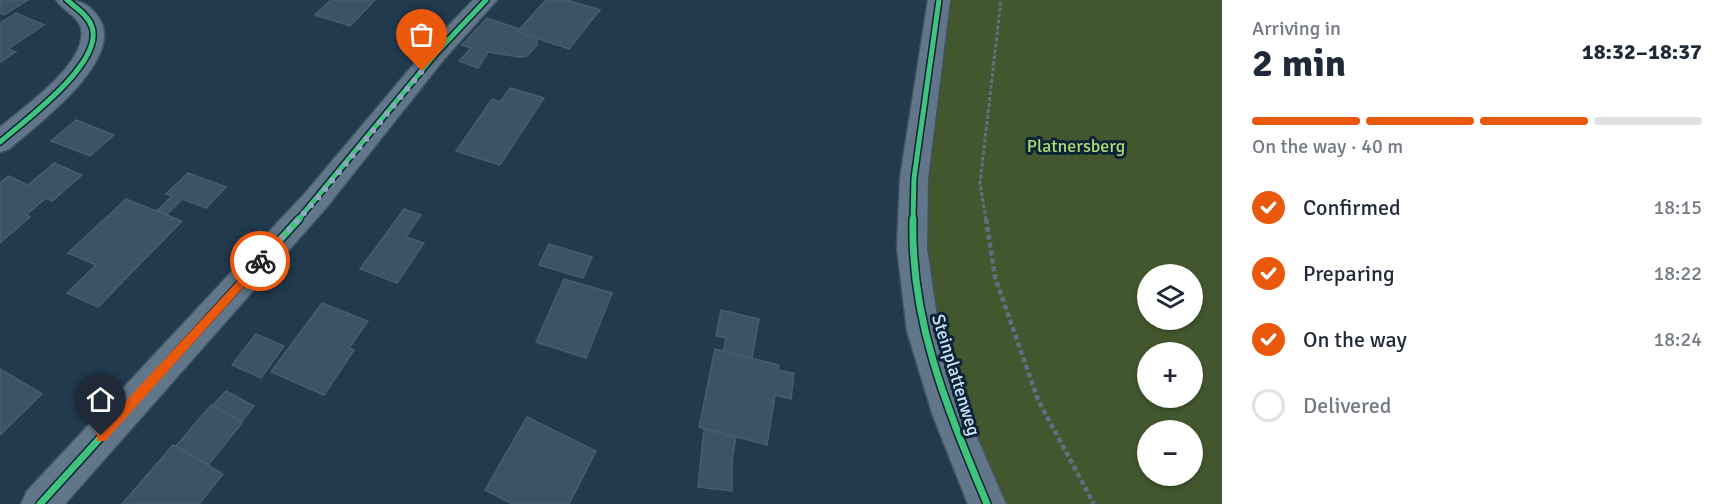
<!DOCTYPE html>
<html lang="en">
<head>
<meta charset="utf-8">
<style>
  :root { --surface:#fff; --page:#f6f6f7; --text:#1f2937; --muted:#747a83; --line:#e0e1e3; --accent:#ea580c }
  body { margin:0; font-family:Signika,sans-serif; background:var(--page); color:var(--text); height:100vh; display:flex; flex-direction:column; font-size:22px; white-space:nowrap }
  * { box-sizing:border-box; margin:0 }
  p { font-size:20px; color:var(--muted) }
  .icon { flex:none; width:33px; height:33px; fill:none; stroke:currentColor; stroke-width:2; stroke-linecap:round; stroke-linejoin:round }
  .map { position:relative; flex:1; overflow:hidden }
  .drawer { display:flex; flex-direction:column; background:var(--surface); width:510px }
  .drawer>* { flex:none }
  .tools { position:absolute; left:1137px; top:264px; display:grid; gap:12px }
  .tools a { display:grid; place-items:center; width:66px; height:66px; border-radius:50%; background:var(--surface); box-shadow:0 2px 4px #0004; font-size:30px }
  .pin { position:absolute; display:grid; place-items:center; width:51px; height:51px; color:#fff; margin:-62px -26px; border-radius:50% 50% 50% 0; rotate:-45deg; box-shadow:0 0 6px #0007 }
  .pin .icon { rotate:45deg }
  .courier { position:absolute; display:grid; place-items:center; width:60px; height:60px; margin:-30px; border:4px solid #ea580c; border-radius:50%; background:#fff; color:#222; box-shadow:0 2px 8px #0007 }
  .overview em { font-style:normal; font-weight:700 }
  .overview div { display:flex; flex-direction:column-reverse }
  .overview { display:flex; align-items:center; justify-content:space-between; height:102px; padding:0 30px }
  h1 { font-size:39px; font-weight:700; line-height:45px }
  .bar { display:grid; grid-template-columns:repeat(4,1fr); gap:9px 6px; align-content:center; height:72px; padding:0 30px }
  .bar i { height:8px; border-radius:4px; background:var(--line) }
  .bar .active { background:var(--accent) }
  .bar p { grid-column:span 4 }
  ol { padding:0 30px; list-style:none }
  li { display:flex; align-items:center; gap:18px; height:66px }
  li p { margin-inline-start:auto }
  li .icon { padding:6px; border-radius:50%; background:var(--accent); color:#fff; stroke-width:4 }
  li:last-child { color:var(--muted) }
  li i { width:33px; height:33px; border:3px solid var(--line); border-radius:50% }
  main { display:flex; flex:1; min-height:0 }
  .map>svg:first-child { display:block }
  .green { fill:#42572e; fill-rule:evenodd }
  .building { fill:#3a5366; stroke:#465d6f; stroke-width:1.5 }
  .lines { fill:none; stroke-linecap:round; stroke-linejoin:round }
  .street-casing { stroke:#425464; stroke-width:3 }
  .path-far1 { stroke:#5c707f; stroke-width:3; stroke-dasharray:4 2; stroke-linecap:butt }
  .path { stroke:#5c707f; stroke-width:4.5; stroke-dasharray:5 3; stroke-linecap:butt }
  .street { fill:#617688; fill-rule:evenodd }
  .cycleway-far1-casing { stroke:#0b2337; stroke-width:8 }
  .cycleway-casing { stroke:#0b2337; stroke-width:10 }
  .cycleway-far1 { stroke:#40c37c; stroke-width:5 }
  .cycleway { stroke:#40c37c; stroke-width:7 }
  .route { fill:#ea580c }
  .done { stroke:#91a8be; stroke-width:6; stroke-dasharray:0 10.8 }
  .labels { text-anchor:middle; stroke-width:6; stroke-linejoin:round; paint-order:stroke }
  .park-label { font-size:18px; fill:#b0d96f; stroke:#0b2337 }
  .street-label { font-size:18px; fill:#cde4fa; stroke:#0b2337 }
</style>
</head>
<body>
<main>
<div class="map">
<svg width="1222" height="504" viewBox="0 0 1222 504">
  <rect width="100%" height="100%" fill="#213a4e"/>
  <path class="green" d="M951 0H1222V504H1000L949 380 930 301 923 233 936 93ZM1148 274H1192V320H1148ZM1148 352H1192V398H1148ZM1148 430H1192V476H1148Z"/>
  <g class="building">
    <polygon points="2,0 28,0 4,15 0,13 0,2"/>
    <polygon points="331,0 375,0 350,26 315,15"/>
    <polygon points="546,0 567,0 600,10 569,49 517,32"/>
    <polygon points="16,13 44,25 8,49 16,52 0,62 0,23"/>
    <polygon points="487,18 520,29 517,32 537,38 537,45 527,56 520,57 488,52 478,68 459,61 471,48 462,45"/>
    <polygon points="510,88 544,98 500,165 456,151 492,99 500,102"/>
    <polygon points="76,120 114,135 90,156 51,141"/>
    <polygon points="54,163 82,175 52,201 46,198 26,215 30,217 0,243 0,183 8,176 28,185"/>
    <polygon points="188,173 226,187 206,208 182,199 166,215 157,211 172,196 166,194"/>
    <polygon points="126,199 182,221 98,307 67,293 96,265 68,253"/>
    <polygon points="404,209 421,215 406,237 424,243 397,283 360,269"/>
    <polygon points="549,244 592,257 583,278 539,265"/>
    <polygon points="564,279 612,293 586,358 536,342"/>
    <polygon points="322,303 368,321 349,348 354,350 324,395 271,372"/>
    <polygon points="721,310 759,319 752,358 723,352 726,338 716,336"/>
    <polygon points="256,334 284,346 261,378 232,365"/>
    <polygon points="715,349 779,365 778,370 794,373 791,399 775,395 767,445 699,427"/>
    <polygon points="0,369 42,394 0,435"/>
    <polygon points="226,391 254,406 242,421 213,405"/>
    <polygon points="211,405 242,423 208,465 176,446"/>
    <polygon points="527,417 596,451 569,504 512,504 485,490"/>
    <polygon points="704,429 736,437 732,460 732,491 698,487"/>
    <polygon points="173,445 223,474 199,504 122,504"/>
  </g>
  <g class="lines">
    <g class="street-casing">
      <g id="street">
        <path d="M56 0C77 0 86 0 99 18 126 59 37 125 9 149L0 152V127C23 108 89 62 81 28 78 16 62 10 56 0Z"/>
        <polygon points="473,0 497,0 445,58 326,208 65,504 21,504 27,491 306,192 429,46"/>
        <polygon points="928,0 950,0 928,178 927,248 939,331 967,415 1006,504 968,504 933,416 907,331 897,248 900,178"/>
      </g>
    </g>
    <polyline class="path-far1" points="986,220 980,183 1001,0"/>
    <polyline class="path" points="986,219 995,277 1038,400 1094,504"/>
    <use href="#street" class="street"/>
    <g class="cycleway-far1-casing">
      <g id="cycleway-far1">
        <path d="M0 142C24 121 104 63 92 27 88 15 76 8 67 0"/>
        <polyline points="298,220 437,52 486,0"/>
        <polyline points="913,220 914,178 939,0"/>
      </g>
    </g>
    <g class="cycleway-casing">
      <g id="cycleway">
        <path d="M913 219C910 322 948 410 987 504"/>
        <polyline points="40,504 299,219"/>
      </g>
    </g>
    <use href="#cycleway-far1" class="cycleway-far1"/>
    <use href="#cycleway" class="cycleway"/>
  </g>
  <polygon class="route" points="260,257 264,258 264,264 105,441 97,441 97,432"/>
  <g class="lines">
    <polyline class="done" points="260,261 316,200 422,71"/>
  </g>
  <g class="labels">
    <g class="park-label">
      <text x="1076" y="152">Platnersberg</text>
    </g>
    <g class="street-label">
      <text transform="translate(956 375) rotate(73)" y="6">Steinplattenweg</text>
    </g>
  </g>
</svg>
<div class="tools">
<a><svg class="icon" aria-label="layers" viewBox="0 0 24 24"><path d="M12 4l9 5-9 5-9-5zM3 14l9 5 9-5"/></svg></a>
<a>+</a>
<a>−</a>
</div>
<div class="pin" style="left:422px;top:71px;background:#ea580c"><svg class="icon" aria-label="bag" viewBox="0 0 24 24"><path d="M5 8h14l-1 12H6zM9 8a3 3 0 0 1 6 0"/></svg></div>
<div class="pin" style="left:101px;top:436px;background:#1f2937"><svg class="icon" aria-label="home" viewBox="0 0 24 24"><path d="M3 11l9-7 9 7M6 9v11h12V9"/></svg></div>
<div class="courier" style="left:260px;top:261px"><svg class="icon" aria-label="bike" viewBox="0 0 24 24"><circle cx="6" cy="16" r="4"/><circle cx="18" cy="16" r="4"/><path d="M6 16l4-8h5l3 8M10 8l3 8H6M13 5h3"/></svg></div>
</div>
<section class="drawer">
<div class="overview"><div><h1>2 min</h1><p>Arriving in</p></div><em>18:32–18:37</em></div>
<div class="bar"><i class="active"></i><i class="active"></i><i class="active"></i><i></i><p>On the way · 40 m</p></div>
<ol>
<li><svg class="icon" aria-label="check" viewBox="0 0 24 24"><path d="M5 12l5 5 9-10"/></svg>Confirmed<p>18:15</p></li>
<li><svg class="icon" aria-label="check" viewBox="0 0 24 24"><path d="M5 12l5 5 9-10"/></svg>Preparing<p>18:22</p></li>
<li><svg class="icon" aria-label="check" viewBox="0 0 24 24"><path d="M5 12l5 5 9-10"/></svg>On the way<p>18:24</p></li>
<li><i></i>Delivered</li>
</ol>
</section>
</main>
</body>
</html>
